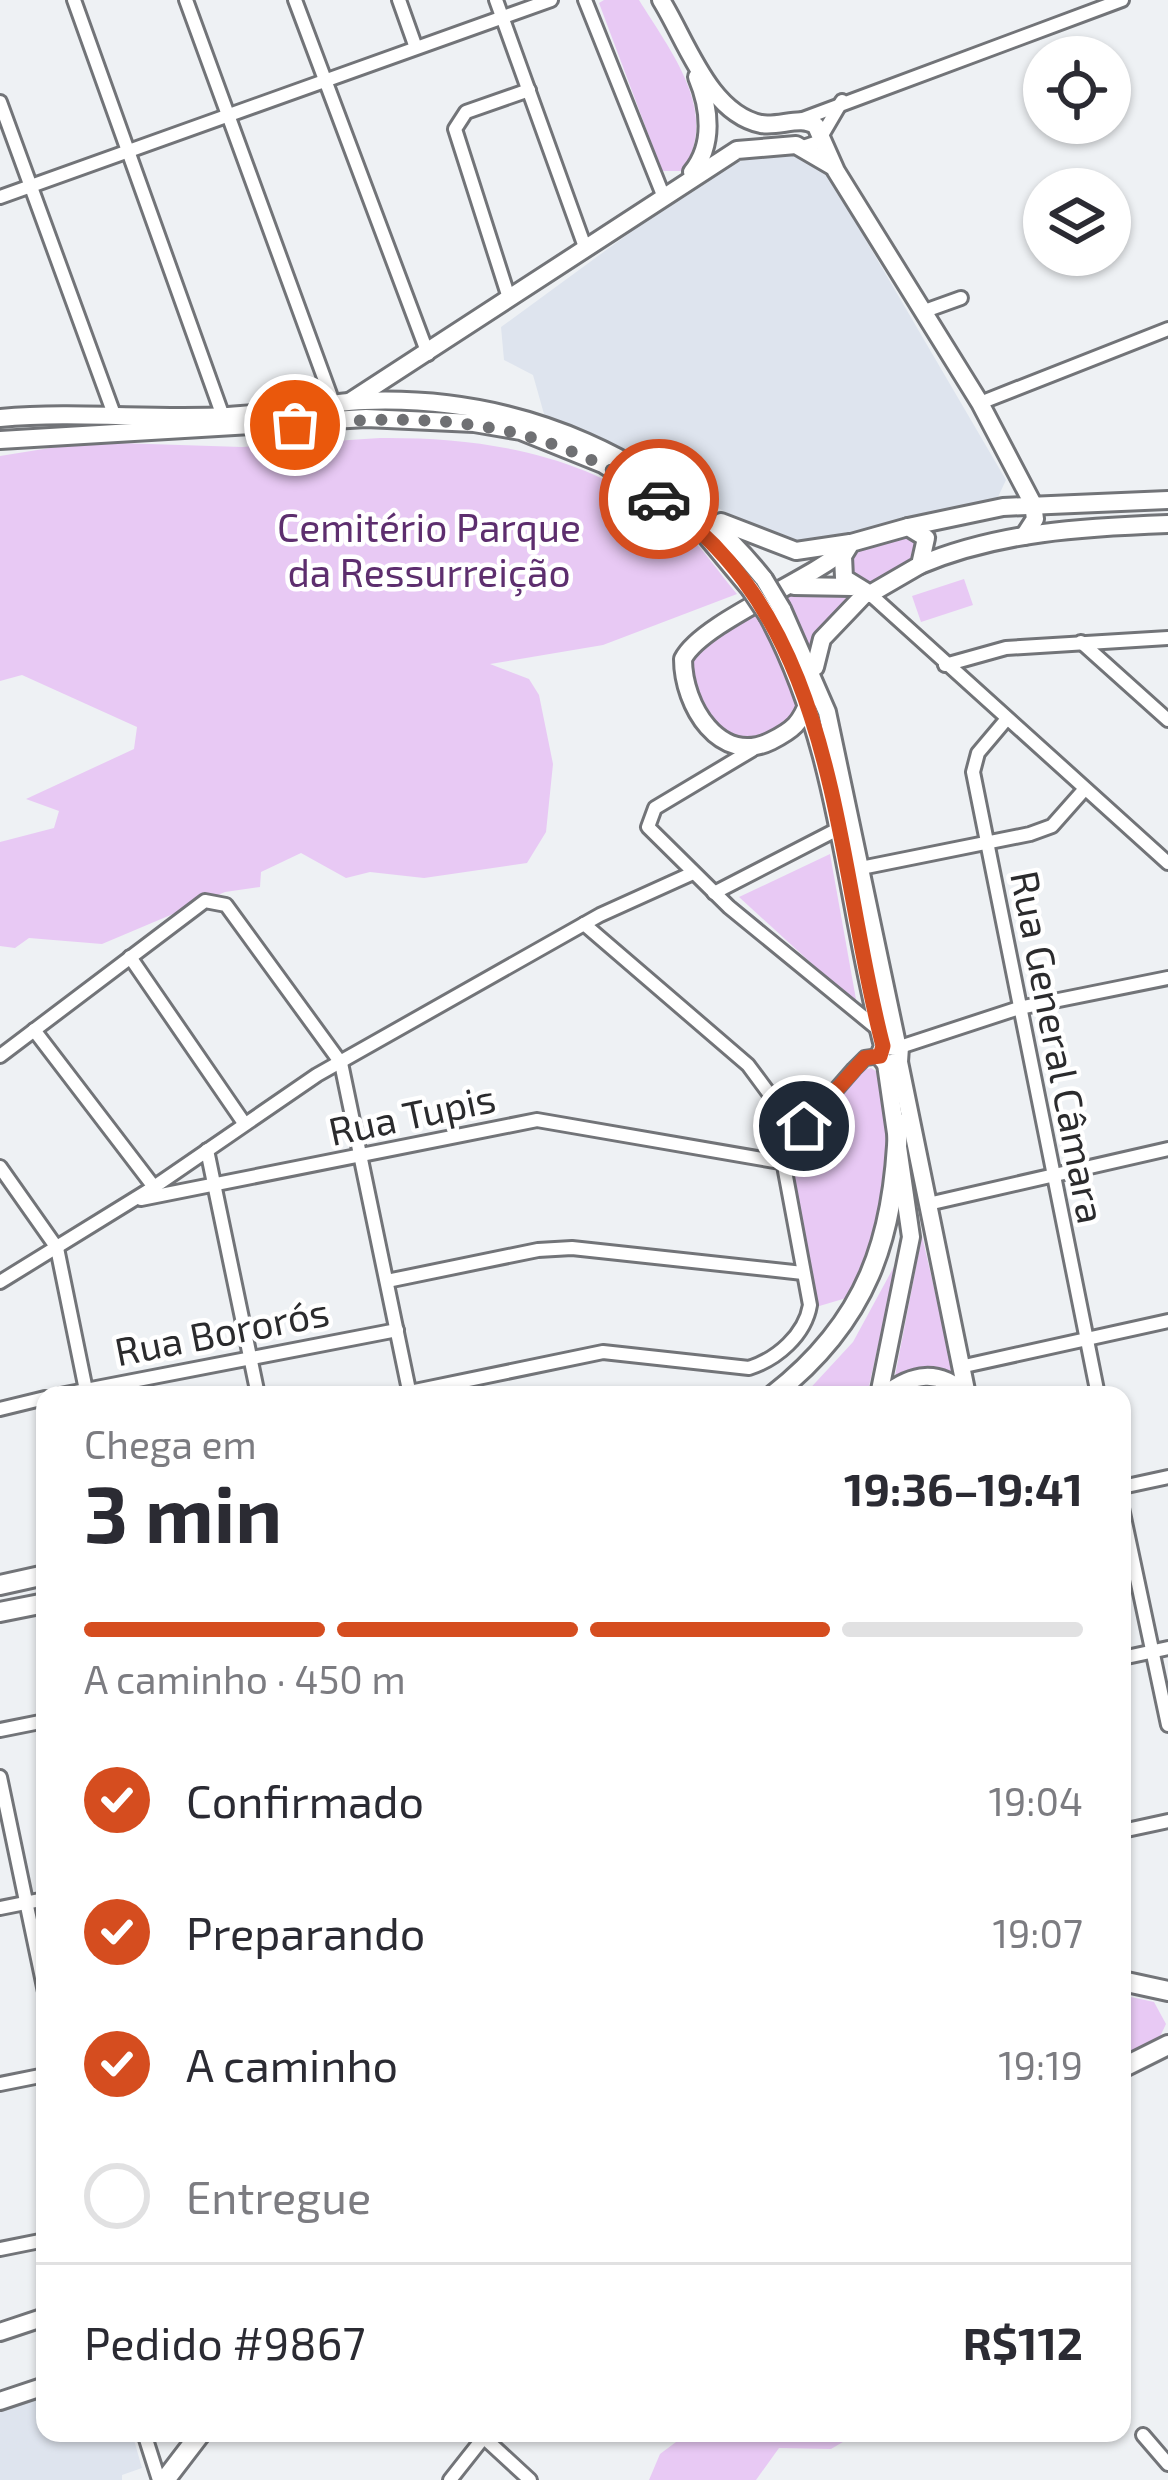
<!DOCTYPE html>
<html lang="pt">
<head>
<meta charset="utf-8">
<style>
  :root { --surface:#fff; --page:#f2f2f3; --text:#2b2b33; --muted:#7c7c81; --line:#e1e1e2; --accent:#d54d1f }
  body { margin:0; font-family:"Exo 2",sans-serif; background:var(--page); color:var(--text); height:100vh; display:flex; flex-direction:column; font-size:45px; white-space:nowrap }
  * { box-sizing:border-box; margin:0 }
  p { font-size:39px; color:var(--muted) }
  .icon { flex:none; width:66px; height:66px; fill:none; stroke:currentColor; stroke-width:2; stroke-linecap:round; stroke-linejoin:round }
  .map { position:relative; flex:1; overflow:hidden }
  .side { position:absolute; left:36px; top:1386px; width:1095px; height:1056px; display:flex; flex-direction:column; background:var(--surface); border-radius:24px; box-shadow:0 3px 9px #0004 }
  .side>* { flex:none }
  .fabs { position:absolute; left:1023px; top:36px; display:grid; gap:24px }
  .fabs a { display:grid; place-items:center; width:108px; height:108px; border-radius:50%; background:var(--surface); box-shadow:0 3px 9px #0004; font-size:60px }
  .pin { position:absolute; display:grid; place-items:center; width:102px; height:102px; color:#fff; margin:-51px; border:6px solid #fff; border-radius:50%; box-shadow:0 3px 12px #0007 }
  .courier { position:absolute; display:grid; place-items:center; width:120px; height:120px; margin:-60px; border:9px solid #d54d1f; border-radius:50%; background:#fff; color:#222; box-shadow:0 3px 15px #0007 }
  .headline em { font-style:normal; font-weight:700 }
  .headline div { display:flex; flex-direction:column-reverse }
  .headline { display:flex; align-items:center; justify-content:space-between; height:204px; padding:0 48px }
  h1 { font-size:78px; font-weight:700; line-height:90px }
  .bar { display:grid; grid-template-columns:repeat(4,1fr); gap:18px 12px; align-content:center; height:144px; padding:0 48px }
  .bar i { height:15px; border-radius:9px; background:var(--line) }
  .bar .active { background:var(--accent) }
  .bar p { grid-column:span 4 }
  .line { display:flex; align-items:center; gap:30px; padding:0 48px; border-top:3px solid var(--line) }
  .line div { flex:1 }
  ol { padding:0 48px; list-style:none }
  li { display:flex; align-items:center; gap:36px; height:132px }
  li p { margin-inline-start:auto }
  li .icon { padding:12px; border-radius:50%; background:var(--accent); color:#fff; stroke-width:4 }
  li:last-child { color:var(--muted) }
  li i { width:66px; height:66px; border:6px solid var(--line); border-radius:50% }
  .map>svg:first-child { display:block }
  .built { fill:#dee4ee }
  .green { fill:#e8c9f4 }
  .lines { fill:none; stroke-linecap:round; stroke-linejoin:round }
  .street-casing { stroke:#727478; stroke-width:18 }
  .secondary-casing { stroke:#727478; stroke-width:22 }
  .primary-casing { stroke:#727478; stroke-width:24 }
  .street { stroke:#fff; stroke-width:12 }
  .secondary { stroke:#fff; stroke-width:16 }
  .primary { stroke:#fff; stroke-width:18 }
  .secondary-bridge-casing { stroke:#727478; stroke-width:22; stroke-linecap:butt }
  .secondary-bridge { stroke:#fff; stroke-width:16 }
  .done { stroke:#6f7073; stroke-width:12; stroke-dasharray:0 21.6 }
  .route { stroke:#d54d1f; stroke-width:15 }
  .labels { text-anchor:middle; stroke-width:9; stroke-linejoin:round; paint-order:stroke }
  .park-label { font-size:39px; fill:#5d2e6e; stroke:#fff }
  .street-label { font-size:39px; fill:#2b2b2d; stroke:#fff }
</style>
</head>
<body>
<div class="map">
<svg width="1168" height="2480" viewBox="0 0 1168 2480">
  <rect width="100%" height="100%" fill="#eef1f4"/>
  <g class="built">
    <polygon points="768,152 794,155 826,172 1006,480 998,497 817,546 795,543 748,524 544,414 533,375 504,360 501,327 717,169"/>
    <polygon points="45,2395 45,2433 132,2433 142,2468 122,2475 122,2480 0,2480 0,2409"/>
  </g>
  <g class="green">
    <path d="M604 0H639C669 49 722 114 682 171H662L599 3Z"/>
    <path d="M380 438C490 437 596 456 683 530 703 548 719 573 737 594L603 645 490 664 529 679 539 695 553 764 546 832 527 863 424 878 370 872 346 878 301 853 261 872 260 887 225 892 102 944 29 938 15 948 0 946V842L54 828 59 811 26 799 134 749 137 727 22 675 0 681V456L87 442 242 447Z"/>
    <polygon points="905,533 922,542 913,563 865,588 848,576 853,548"/>
    <polygon points="964,579 973,605 921,622 912,596"/>
    <polygon points="797,591 855,596 811,654 782,598"/>
    <path d="M759 611 803 700 790 724 740 743C719 733 714 725 704 704 675 642 711 639 759 611Z"/>
    <polygon points="830,854 857,1005 739,897"/>
    <path d="M871 1068 885 1077C899 1152 887 1228 853 1296L816 1307 785 1157 856 1072Z"/>
    <polygon points="922,1236 955,1378 894,1381"/>
    <polygon points="897,1261 867,1395 804,1395 853,1342"/>
    <polygon points="1122,1995 1154,2002 1166,2024 1155,2047 1122,2063"/>
    <polygon points="688,2433 858,2433 831,2449 779,2448 756,2480 649,2480 660,2454"/>
  </g>
  <g class="lines">
    <g class="street-casing">
      <g id="street">
        <polyline points="74,0 225,422"/>
        <polyline points="186,0 334,405"/>
        <polyline points="295,0 428,354"/>
        <polyline points="399,0 415,45"/>
        <polyline points="496,0 585,247"/>
        <polyline points="585,0 663,195"/>
        <polyline points="0,102 115,417"/>
        <polyline points="800,120 1122,0"/>
        <polyline points="803,147 818,142 842,101"/>
        <polyline points="0,197 551,0"/>
        <polyline points="509,298 455,129 466,112 529,90"/>
        <polyline points="922,312 961,298"/>
        <polyline points="980,403 1168,329"/>
        <polyline points="870,594 1168,863"/>
        <polyline points="1081,642 1168,720"/>
        <polyline points="945,665 1006,648 1168,638"/>
        <polyline points="1005,721 978,753 973,772 1098,1395"/>
        <polyline points="752,750 655,808 648,827 729,907 879,1030"/>
        <polyline points="861,868 1030,834 1052,826 1083,791"/>
        <polyline points="714,893 838,829"/>
        <polyline points="130,957 244,1123"/>
        <polyline points="34,1030 154,1187"/>
        <polyline points="900,1047 1019,1008 1168,978"/>
        <polyline points="0,1056 205,901 226,905 341,1063 410,1395"/>
        <polyline points="207,1150 258,1395"/>
        <polyline points="779,1155 854,1069 865,1058 879,1056"/>
        <polyline points="0,1167 57,1248 87,1395"/>
        <polyline points="141,1199 537,1120 780,1162"/>
        <polyline points="928,1204 1168,1149"/>
        <polyline points="387,1281 538,1250 572,1248 803,1273"/>
        <polyline points="0,1282 154,1187 317,1075 600,915 693,873"/>
        <polyline points="960,1367 1168,1321"/>
        <path d="M410 1392 603 1352 749 1368C777 1359 805 1335 810 1305L771 1096 748 1065 584 924"/>
        <polyline points="60,1395 397,1330"/>
        <polyline points="0,1409 45,1398"/>
        <polyline points="1122,1487 1168,1477"/>
        <polyline points="1122,1508 1168,1725"/>
        <polyline points="1122,1658 1168,1648"/>
        <polyline points="0,1730 45,1721"/>
        <polyline points="0,1777 45,1992"/>
        <polyline points="1122,1831 1168,1821"/>
        <polyline points="0,1908 45,1899"/>
        <polyline points="0,2084 45,2075"/>
        <polyline points="0,2249 45,2240"/>
        <polyline points="144,2433 159,2480"/>
        <polyline points="479,2433 530,2480"/>
        <polyline points="1143,2435 1168,2464"/>
        <polyline points="450,2480 484,2437"/>
      </g>
    </g>
    <g class="secondary-casing">
      <g id="secondary">
        <path d="M661 0C687 42 709 113 761 124 781 127 801 115 816 126L836 171 980 403 1033 504 1035 519 1024 536"/>
        <path d="M692 172C714 145 710 108 697 77"/>
        <polyline points="351,401 737,150 796,145 832,166"/>
        <path d="M0 418C76 411 152 420 228 416 273 414 318 403 364 401 519 395 667 457 764 579"/>
        <polyline points="0,440 366,418 474,423 521,431 603,464 696,524 750,589"/>
        <polyline points="721,522 796,551 850,543"/>
        <polyline points="908,527 1003,507 1168,500"/>
        <polygon points="908,527 926,538 920,565 870,594 844,578 843,556 851,543"/>
        <path d="M920 565C998 532 1084 527 1168 524"/>
        <polyline points="794,586 852,587"/>
        <polyline points="782,609 827,712 897,1044"/>
        <path d="M768 616C840 749 845 901 883 1046L879 1056 886 1064 899 1062 900 1047 883 1046"/>
        <polyline points="815,667 822,639 865,594"/>
        <path d="M809 700C801 723 793 730 771 741 720 766 683 706 683 659 701 623 809 581 847 548"/>
        <polyline points="899,1062 967,1395"/>
        <polyline points="879,1395 911,1237 886,1064"/>
        <path d="M885 1395C912 1373 939 1369 965 1394"/>
        <polyline points="0,2332 45,2317"/>
        <polyline points="0,2401 45,2386"/>
      </g>
    </g>
    <g class="primary-casing">
      <g id="primary">
        <path d="M773 1395C867 1322 895 1238 898 1123"/>
        <polyline points="0,1585 45,1575"/>
        <polyline points="0,1612 45,1603"/>
        <polyline points="1122,1981 1168,1991"/>
        <polyline points="1122,2068 1168,2045"/>
        <polyline points="165,2480 201,2433"/>
      </g>
    </g>
    <use href="#street" class="street"/>
    <use href="#secondary" class="secondary"/>
    <use href="#primary" class="primary"/>
    <g class="secondary-bridge-casing">
      <g id="secondary-bridge">
        <polyline points="764,579 782,609"/>
        <polyline points="750,589 768,616"/>
      </g>
    </g>
    <use href="#secondary-bridge" class="secondary-bridge"/>
  </g>
  <g class="lines">
    <path class="done" d="M295 425C433 412 541 418 659 499"/>
    <path class="route" d="M659 499C840 622 833 854 883 1046L880 1056 865 1058 804 1126"/>
  </g>
  <g class="labels">
    <g class="park-label">
      <text x="429" y="542">Cemitério Parque<tspan x="429" dy="45">da Ressurreição</tspan></text>
    </g>
    <g class="street-label">
      <text transform="translate(1058 1047) rotate(79)" y="14">Rua General Câmara</text>
      <text transform="translate(412 1115) rotate(-12)" y="14">Rua Tupis</text>
      <text transform="translate(222 1332) rotate(-11)" y="14">Rua Bororós</text>
    </g>
  </g>
</svg>
<div class="fabs">
<a><svg class="icon" aria-label="locate" viewBox="0 0 24 24"><circle cx="12" cy="12" r="6"/><path d="M12 2v4M12 18v4M2 12h4M18 12h4"/></svg></a>
<a><svg class="icon" aria-label="layers" viewBox="0 0 24 24"><path d="M12 4l9 5-9 5-9-5zM3 14l9 5 9-5"/></svg></a>
</div>
<div class="pin" style="left:295px;top:425px;background:#ea580c"><svg class="icon" aria-label="bag" viewBox="0 0 24 24"><path d="M5 8h14l-1 12H6zM9 8a3 3 0 0 1 6 0"/></svg></div>
<div class="pin" style="left:804px;top:1126px;background:#1f2937"><svg class="icon" aria-label="home" viewBox="0 0 24 24"><path d="M3 11l9-7 9 7M6 9v11h12V9"/></svg></div>
<div class="courier" style="left:659px;top:499px"><svg class="icon" aria-label="car" viewBox="0 0 24 24"><path d="M5 17H2v-5l4-1 3-4h7l3 4 3 1v5h-3M9 17h6M6 11h13"/><circle cx="7" cy="17" r="2"/><circle cx="17" cy="17" r="2"/></svg></div>
<section class="side">
<div class="headline"><div><h1>3 min</h1><p>Chega em</p></div><em>19:36–19:41</em></div>
<div class="bar"><i class="active"></i><i class="active"></i><i class="active"></i><i></i><p>A caminho · 450 m</p></div>
<ol>
<li><svg class="icon" aria-label="check" viewBox="0 0 24 24"><path d="M5 12l5 5 9-10"/></svg>Confirmado<p>19:04</p></li>
<li><svg class="icon" aria-label="check" viewBox="0 0 24 24"><path d="M5 12l5 5 9-10"/></svg>Preparando<p>19:07</p></li>
<li><svg class="icon" aria-label="check" viewBox="0 0 24 24"><path d="M5 12l5 5 9-10"/></svg>A caminho<p>19:19</p></li>
<li><i></i>Entregue</li>
</ol>
<div class="line" style="height:156px"><div>Pedido #9867</div><b>R$112</b></div>
</section>
</div>
</body>
</html>
